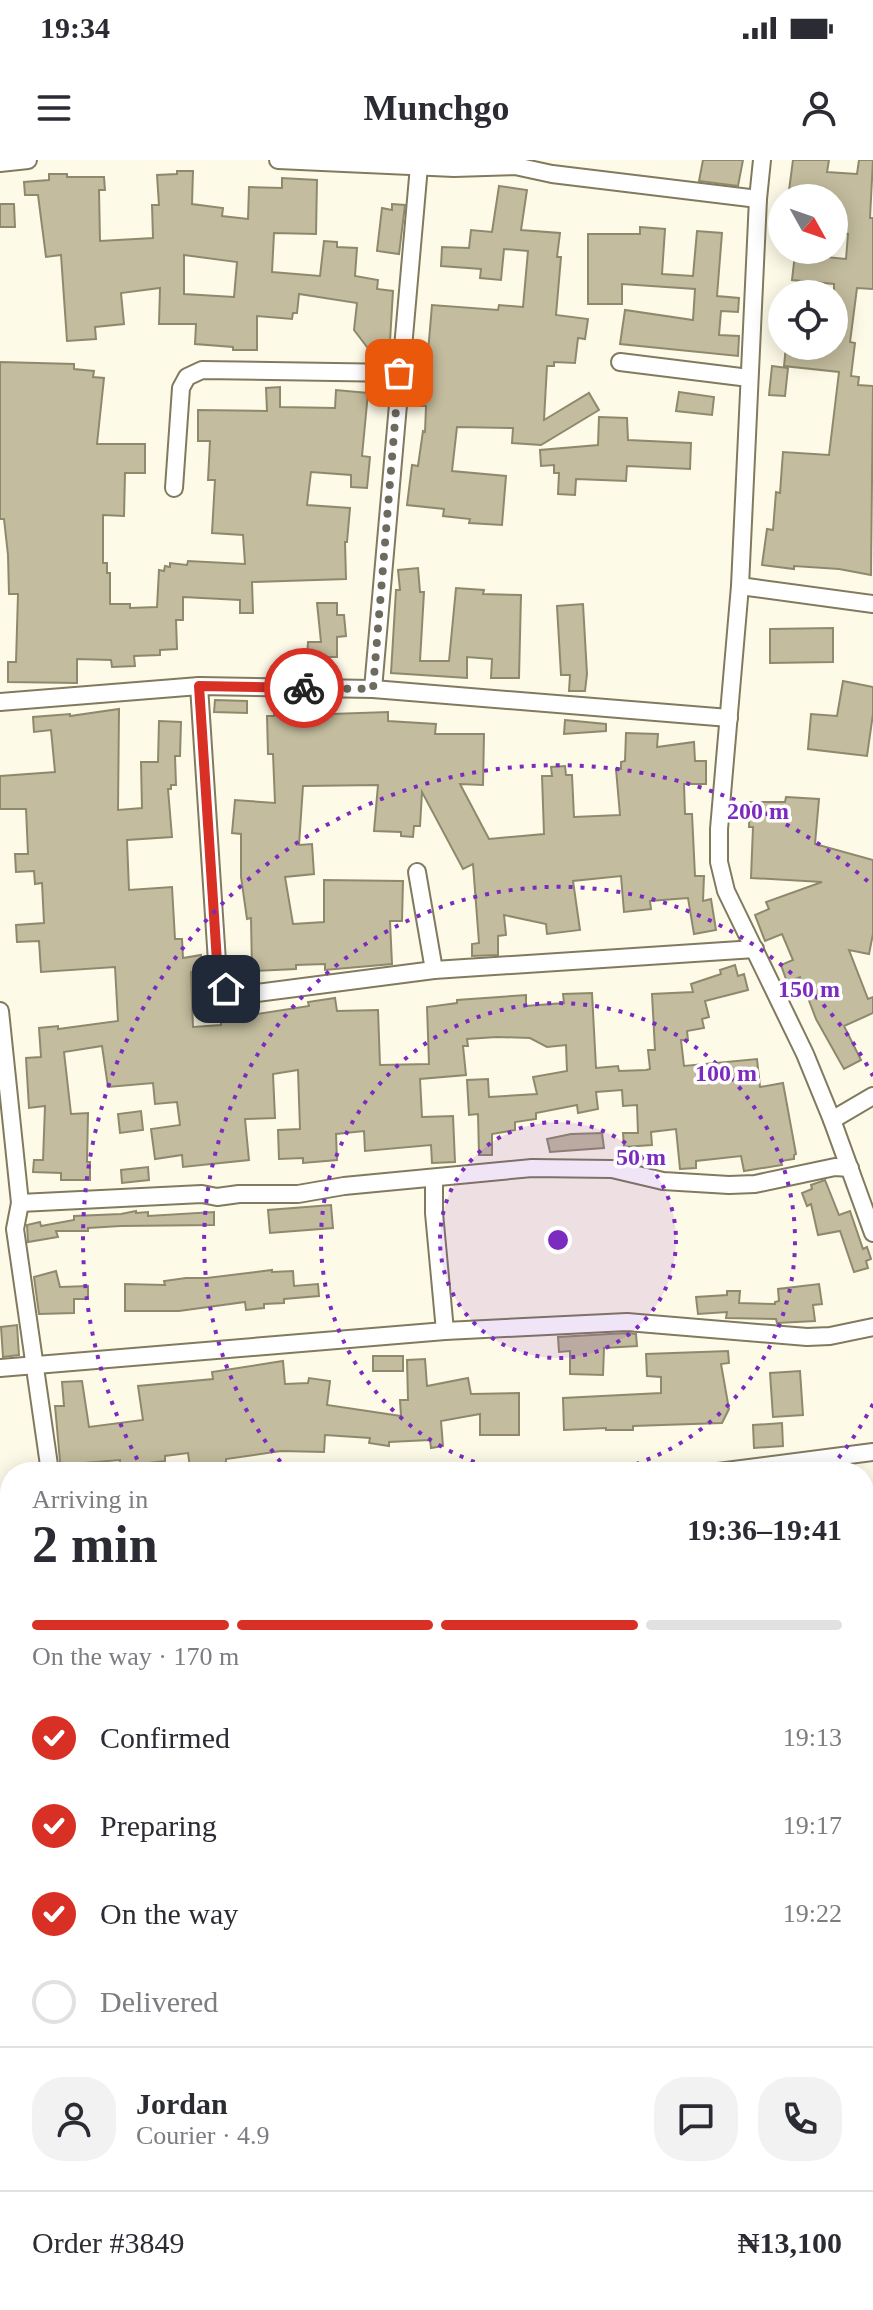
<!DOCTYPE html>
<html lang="en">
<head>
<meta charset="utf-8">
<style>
  :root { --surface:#fff; --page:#f2f2f3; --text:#2b2b33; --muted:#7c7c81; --line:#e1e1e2; --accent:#d93025 }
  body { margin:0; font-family:"Times New Roman",serif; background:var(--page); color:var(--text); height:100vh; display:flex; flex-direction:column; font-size:30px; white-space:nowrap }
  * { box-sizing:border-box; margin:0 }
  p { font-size:26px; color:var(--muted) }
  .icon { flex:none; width:44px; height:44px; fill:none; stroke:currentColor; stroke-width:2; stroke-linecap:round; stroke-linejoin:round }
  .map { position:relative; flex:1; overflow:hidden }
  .sheet { position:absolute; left:0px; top:1302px; width:874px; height:848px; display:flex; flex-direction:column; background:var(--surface); border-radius:32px 32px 0 0; box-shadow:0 4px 20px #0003 }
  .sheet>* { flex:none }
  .needle { width:52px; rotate:130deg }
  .controls { position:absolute; left:768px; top:24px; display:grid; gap:16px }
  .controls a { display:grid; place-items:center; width:80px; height:80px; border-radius:50%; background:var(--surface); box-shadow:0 4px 20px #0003; font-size:40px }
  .pin { position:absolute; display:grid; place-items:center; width:68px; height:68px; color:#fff; margin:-34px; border-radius:16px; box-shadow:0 4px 12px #0006 }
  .courier { position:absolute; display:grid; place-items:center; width:80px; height:80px; margin:-40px; border:6px solid #d93025; border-radius:50%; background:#fff; color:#222; box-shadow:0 2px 10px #0007 }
  .headline em { font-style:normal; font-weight:700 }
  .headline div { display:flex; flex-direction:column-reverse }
  .headline { display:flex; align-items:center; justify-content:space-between; height:136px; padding:0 32px }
  h1 { font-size:52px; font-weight:700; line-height:60px }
  .bar { display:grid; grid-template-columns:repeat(4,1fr); gap:12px 8px; align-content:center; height:96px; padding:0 32px }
  .bar i { height:10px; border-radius:6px; background:var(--line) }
  .bar .current { background:var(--accent) }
  .bar p { grid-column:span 4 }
  .line { display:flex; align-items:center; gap:20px; padding:0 32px; border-top:2px solid var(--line) }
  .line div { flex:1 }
  .round { display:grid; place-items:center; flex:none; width:84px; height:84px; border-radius:32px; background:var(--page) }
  ol { padding:0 32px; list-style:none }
  li { display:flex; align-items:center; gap:24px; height:88px }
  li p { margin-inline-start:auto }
  li .icon { padding:8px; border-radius:50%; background:var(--accent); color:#fff; stroke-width:4 }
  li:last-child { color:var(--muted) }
  li i { width:44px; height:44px; border:4px solid var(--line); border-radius:50% }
  .status { display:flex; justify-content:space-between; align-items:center; height:56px; padding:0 40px; background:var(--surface); direction:ltr }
  .status svg { height:22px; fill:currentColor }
  header { display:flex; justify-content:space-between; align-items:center; height:104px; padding:0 32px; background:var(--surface); font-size:36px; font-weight:700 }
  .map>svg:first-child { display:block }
  .building { fill:#c3bc9e; stroke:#8f896c; stroke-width:2; fill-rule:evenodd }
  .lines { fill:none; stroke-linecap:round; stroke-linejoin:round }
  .minor-casing { stroke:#817a5e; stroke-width:20 }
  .minor { stroke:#fff; stroke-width:16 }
  .done { stroke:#6e6b5e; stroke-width:8; stroke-dasharray:0 14.4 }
  .route { stroke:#d93025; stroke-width:10 }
  .ring { fill:none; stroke:#7b2cbf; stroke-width:4; stroke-dasharray:4 8 }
  .centre { fill:#7b2cbf; stroke:#fff; stroke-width:4 }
  .ring-label { font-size:24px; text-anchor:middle; font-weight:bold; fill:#7b2cbf; stroke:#fff; stroke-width:7; stroke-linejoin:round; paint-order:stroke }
</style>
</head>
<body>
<div class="status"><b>19:34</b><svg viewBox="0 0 49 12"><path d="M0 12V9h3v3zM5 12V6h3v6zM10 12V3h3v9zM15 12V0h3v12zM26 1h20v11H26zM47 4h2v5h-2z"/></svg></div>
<header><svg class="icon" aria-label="menu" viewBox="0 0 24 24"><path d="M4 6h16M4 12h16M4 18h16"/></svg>Munchgo<svg class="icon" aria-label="person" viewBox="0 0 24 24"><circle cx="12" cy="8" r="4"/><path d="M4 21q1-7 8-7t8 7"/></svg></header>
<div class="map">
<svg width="873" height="2150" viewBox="0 0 873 2150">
  <rect width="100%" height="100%" fill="#fefae8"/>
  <g class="building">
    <polygon points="703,0 743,0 738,26 699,21"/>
    <polygon points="793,0 829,0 827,12 857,14 859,0 873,0 870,58 873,58 873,129 857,128 850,182 855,183 851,216 859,217 858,225 873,226 871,415 839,409 794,406 794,409 762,405 767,369 773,370 776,332 780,333 783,292 829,295 839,212 784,206 786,186 834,186 834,124 792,120 795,94 846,99 848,74 834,73 834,38 788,38"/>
    <path d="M177 11H193L192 44 223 48 222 56 248 59 249 27 282 28V18L317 20 316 74 274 73 272 112 320 116 324 81 337 82V87L357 88 355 116 378 120 377 129 393 131 389 198 374 196 354 170 357 143 299 134 297 153H293L292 159 257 156V190H233V187L195 184 196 164H159L160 128 121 133 124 164 95 167 96 179 67 181 61 95 46 97 38 35H25L24 22 49 20V14H67V17H104L105 30H99L100 81 153 78 152 45H159L157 15 177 14ZM184 95 237 102 234 137 184 134Z"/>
    <polygon points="499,26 527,30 521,70 560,73 557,97 561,97 556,155 588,159 585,179 578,178 575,203 554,202 554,206 547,206 544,260 589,233 599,250 541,285 512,283 513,268 457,267 452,311 506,316 502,365 469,363 470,359 443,356 444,349 407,345 412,305 418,306 423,271 425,272 426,246 409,246 411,228 425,228 432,145 498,150 499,145 523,147 528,91 504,89 501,120 480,118 481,109 441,106 442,87 469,88 471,70 492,72"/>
    <polygon points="0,44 14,44 15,67 0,67"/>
    <polygon points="392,44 405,45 399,94 377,91 382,48 392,50"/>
    <polygon points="640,67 665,69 662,114 693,116 697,71 722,73 717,136 739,138 738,152 721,151 719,175 739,176 738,196 620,184 625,150 693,160 695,129 622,124 622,144 588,144 588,74 640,74"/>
    <polygon points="0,202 74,204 74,209 94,211 93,217 104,218 97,284 145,284 145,313 125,313 124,356 103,355 103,403 107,403 107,413 110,413 110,444 130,444 130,448 157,447 159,410 164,411 165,406 170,407 170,403 187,405 188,401 245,404 243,375 212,373 215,320 208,320 210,281 198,281 198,250 267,251 266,228 280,227 280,247 335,248 336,230 368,233 362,296 370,297 367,328 351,327 351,315 311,312 307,345 350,348 347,382 345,382 346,419 252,422 253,453 240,453 240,440 183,437 183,460 176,460 177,489 160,490 160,495 134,496 135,506 112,507 111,500 77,499 77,523 8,522 8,502 16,502 18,434 9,434 8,395 4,359 0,359"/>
    <polygon points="772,206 788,208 785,236 769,235"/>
    <polygon points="679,232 714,237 712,255 676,251"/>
    <polygon points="599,257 627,258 628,280 691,283 690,309 627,306 626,321 576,319 575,335 558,334 559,313 554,313 554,305 541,306 540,290 598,285"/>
    <polygon points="418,408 420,432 424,432 420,501 449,501 456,428 484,430 483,434 521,435 519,518 491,518 492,499 467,497 467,518 391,513 396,430 400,430 398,410"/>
    <polygon points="317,443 337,443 337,455 344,455 346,476 337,477 337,497 307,497 308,482 321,482"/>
    <polygon points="583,444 587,514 585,531 569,531 570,515 561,515 557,446"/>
    <polygon points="833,468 833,502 770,503 770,469"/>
    <polygon points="843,521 873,527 873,554 867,596 808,589 811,554 837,556"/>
    <polygon points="215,540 247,541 247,553 214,552"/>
    <polygon points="275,541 303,543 302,555 388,552 388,561 436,564 435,574 484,574 483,625 460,624 489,679 544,674 542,616 552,616 551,607 565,606 566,615 572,615 574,657 620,655 616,609 621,609 621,602 625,601 626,573 658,574 657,587 694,582 695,601 706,601 706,624 684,624 685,654 692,654 695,716 704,716 703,741 711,739 716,770 694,774 688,738 650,741 651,749 624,752 621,716 573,721 580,770 547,774 546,764 504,755 506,775 498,776 498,795 472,796 472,784 479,783 473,704 463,709 422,632 420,666 414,666 413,677 401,676 401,672 374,671 378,625 303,626 299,685 312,684 314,714 285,717 293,764 324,762 324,720 403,721 402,761 390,761 392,804 325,810 325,804 296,805 296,809 252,811 251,758 247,759 241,717 241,674 232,673 235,640 275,643 273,594 268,594 267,556 274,556"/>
    <polygon points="119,549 118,650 142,648 141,602 158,602 159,561 181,562 180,596 175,596 176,625 171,625 171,629 168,629 172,677 127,680 129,730 172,727 175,779 182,779 183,798 201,795 203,811 191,812 193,867 221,865 221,856 250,855 309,846 308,842 335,838 337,851 378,850 380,905 429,904 427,847 457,843 457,840 526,835 526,846 564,843 563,834 592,833 596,908 618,906 619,911 646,910 650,909 648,890 655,890 652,834 693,832 691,824 721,814 720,810 735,805 738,816 744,814 748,830 705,841 709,857 702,859 704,868 687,871 688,880 681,880 684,906 757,899 760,927 783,923 796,994 794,995 794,999 781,1001 782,1005 744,1011 741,996 696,1001 696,1008 680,1009 676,969 651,972 652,985 624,987 623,973 638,973 637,945 623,946 622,930 596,932 598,949 578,953 577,945 536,953 536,959 515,962 515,970 492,974 492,995 479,995 478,954 469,955 467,920 488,919 489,937 537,934 533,917 567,911 566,885 547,887 530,878 497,877 467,879 468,886 463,886 466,915 420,919 422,957 453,956 455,1002 432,1003 431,985 365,991 364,971 336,974 337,1000 303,1003 303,998 279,999 278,970 300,969 298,910 273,914 275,958 245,959 249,1000 183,1007 182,995 155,999 151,969 180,965 177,942 155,944 153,923 108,927 102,886 64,892 71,954 88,953 87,1002 90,1002 90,1020 61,1020 61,1013 33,1012 34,1000 43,1000 45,946 29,948 26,898 41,897 39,868 58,866 58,869 118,861 115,807 41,812 39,781 17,782 16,765 44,763 42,723 35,724 34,711 16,712 15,694 28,694 26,649 0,649 0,616 55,612 51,570 34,572 33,557 70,554 70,556"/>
    <polygon points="565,560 606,564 606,571 564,574"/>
    <polygon points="786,637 819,639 815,684 873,700 873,774 869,794 849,790 868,839 873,837 873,853 844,866 861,900 844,909 816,859 800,817 787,822 781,805 793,800 782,774 765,781 755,755 769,749 766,742 822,722 751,718 753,667 749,667 750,642 785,642"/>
    <polygon points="141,951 143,970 120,973 118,954"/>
    <polygon points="602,973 604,988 550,992 547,979 571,974"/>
    <polygon points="148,1007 149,1020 122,1023 121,1010"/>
    <polygon points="825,1020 839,1055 850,1051 863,1089 867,1087 871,1099 866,1101 868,1108 854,1112 840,1071 818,1075 811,1044 807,1046 802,1033 812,1029 811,1025"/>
    <polygon points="331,1045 333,1068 270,1073 268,1050"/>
    <polygon points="136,1051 136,1053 148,1052 148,1056 214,1052 214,1065 121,1066 88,1068 88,1071 56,1071 58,1077 28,1082 27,1065 40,1062 41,1066 74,1060 74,1056 121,1054"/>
    <polygon points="272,1110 272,1112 293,1111 294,1126 318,1124 319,1136 284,1139 284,1143 264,1144 264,1148 246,1150 245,1142 179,1151 125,1151 125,1124 165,1125 164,1121 186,1118 207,1118"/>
    <polygon points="56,1111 60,1127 88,1126 88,1139 74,1139 74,1153 39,1154 34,1117"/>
    <polygon points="819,1124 822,1144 813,1145 815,1161 777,1163 776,1159 726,1158 727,1152 698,1154 696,1137 727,1135 727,1131 740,1131 739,1143 775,1144 775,1142 779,1141 778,1129"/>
    <polygon points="17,1165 19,1195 3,1197 1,1167"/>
    <polygon points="627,1173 636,1174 637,1186 604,1188 603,1215 570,1214 570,1191 559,1192 558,1177"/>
    <polygon points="728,1191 729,1203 721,1204 729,1249 722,1263 633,1266 633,1270 606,1270 606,1268 564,1270 563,1238 661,1233 661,1217 647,1216 646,1194"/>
    <rect x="373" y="1196" width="30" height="15"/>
    <polygon points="425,1199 427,1226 468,1218 471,1234 519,1233 519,1275 480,1275 480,1254 441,1261 443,1286 431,1288 430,1280 389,1282 389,1286 369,1283 370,1278 325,1275 324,1292 281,1291 226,1299 226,1304 190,1307 188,1293 165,1296 165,1301 148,1303 120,1306 120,1300 72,1304 72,1312 61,1312 55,1246 64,1246 62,1222 82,1221 89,1267 143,1260 138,1226 213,1219 212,1212 283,1201 285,1224 308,1223 309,1218 330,1221 327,1245 401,1256 400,1240 408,1240 407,1200"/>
    <polygon points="800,1211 803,1255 773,1257 770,1213"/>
    <polygon points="782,1263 783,1286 754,1288 753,1265"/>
  </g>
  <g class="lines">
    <g class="minor-casing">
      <g id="minor">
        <polyline points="278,0 454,8 515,6 552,14 758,39"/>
        <polyline points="762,0 758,39 740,426 719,669 719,702 726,731 805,894 832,960 873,1073"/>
        <polyline points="0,3 28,0"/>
        <polyline points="620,202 749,218"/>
        <polyline points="174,328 181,228 187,217 202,210 399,213"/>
        <polyline points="740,426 873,444"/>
        <polyline points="199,526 218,817 226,829 241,835 434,810 755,789"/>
        <polyline points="373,529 419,6"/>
        <polyline points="0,542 199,526 373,529 729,558"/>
        <polyline points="417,712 434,810"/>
        <polyline points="0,851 20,1043 15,1069 50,1312"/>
        <polyline points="832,960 873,936"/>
        <polyline points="434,1019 434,1053 445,1171"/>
        <polyline points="20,1043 202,1034 217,1037 239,1034 298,1034 344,1026 532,1008 612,1009 663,1021 729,1025 755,1024 835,1007 850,1008"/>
        <polyline points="0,1208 445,1171 627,1162 807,1177 830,1176 873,1167"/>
        <polyline points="718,1312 873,1292"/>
        <polyline points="0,1355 10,1354"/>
        <polyline points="0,1576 10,1575"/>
        <polyline points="864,1887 873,1905"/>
        <polyline points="0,1888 10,1853"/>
        <polyline points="602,2140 610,2150"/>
        <polyline points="726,2140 734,2150"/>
        <polyline points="165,2150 170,2141"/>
        <polyline points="872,2150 873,2148"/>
      </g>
    </g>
    <use href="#minor" class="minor"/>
  </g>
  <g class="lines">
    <polyline class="done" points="304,528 373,529 399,213"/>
    <polyline class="route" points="226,829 218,817 199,526 304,528"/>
  </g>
  <circle cx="558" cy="1080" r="118" fill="#7b2cbf" fill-opacity=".12"/>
  <g class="ring">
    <circle cx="558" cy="1080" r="118"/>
    <path d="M509 1312A237 237 0 1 1 607 1312"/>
    <path d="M873 1244A355 355 0 0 1 828 1311M288 1311A355 355 0 1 1 873 916"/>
    <path d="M143 1310A474 474 0 0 1 872 725"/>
  </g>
  <circle cx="558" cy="1080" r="12" class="centre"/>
  <g class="ring-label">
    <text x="758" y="659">200 m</text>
    <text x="809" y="837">150 m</text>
    <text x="726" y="921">100 m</text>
    <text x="641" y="1005">50 m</text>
  </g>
</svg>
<div class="controls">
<a><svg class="needle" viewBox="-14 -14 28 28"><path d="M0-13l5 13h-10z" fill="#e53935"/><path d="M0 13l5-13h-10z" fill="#7c7c81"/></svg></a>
<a><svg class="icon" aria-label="locate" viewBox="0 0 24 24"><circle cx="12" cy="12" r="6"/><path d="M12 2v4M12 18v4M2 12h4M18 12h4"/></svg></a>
</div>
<div class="pin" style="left:399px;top:213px;background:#ea580c"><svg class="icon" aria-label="bag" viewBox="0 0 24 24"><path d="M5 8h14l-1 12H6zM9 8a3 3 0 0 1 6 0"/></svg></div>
<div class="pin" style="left:226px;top:829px;background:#1f2937"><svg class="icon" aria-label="home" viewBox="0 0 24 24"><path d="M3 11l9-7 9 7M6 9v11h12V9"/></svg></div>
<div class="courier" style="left:304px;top:528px"><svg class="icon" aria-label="bike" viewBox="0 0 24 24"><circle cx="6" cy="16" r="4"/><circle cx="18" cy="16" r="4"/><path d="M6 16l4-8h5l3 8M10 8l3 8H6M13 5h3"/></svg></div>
<section class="sheet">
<div class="headline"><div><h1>2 min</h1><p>Arriving in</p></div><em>19:36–19:41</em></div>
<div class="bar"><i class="current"></i><i class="current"></i><i class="current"></i><i></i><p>On the way · 170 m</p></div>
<ol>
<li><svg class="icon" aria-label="check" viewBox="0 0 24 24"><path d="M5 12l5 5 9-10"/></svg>Confirmed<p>19:13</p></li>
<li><svg class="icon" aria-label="check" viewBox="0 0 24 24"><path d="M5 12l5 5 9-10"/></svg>Preparing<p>19:17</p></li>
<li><svg class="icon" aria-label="check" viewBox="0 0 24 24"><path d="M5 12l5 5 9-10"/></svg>On the way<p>19:22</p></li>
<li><i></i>Delivered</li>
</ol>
<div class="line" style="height:144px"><a class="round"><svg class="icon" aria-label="person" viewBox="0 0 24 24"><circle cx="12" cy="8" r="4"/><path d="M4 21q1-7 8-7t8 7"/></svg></a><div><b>Jordan</b><p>Courier · 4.9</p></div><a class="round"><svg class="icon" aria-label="chat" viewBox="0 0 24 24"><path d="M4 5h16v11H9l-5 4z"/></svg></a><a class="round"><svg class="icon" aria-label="phone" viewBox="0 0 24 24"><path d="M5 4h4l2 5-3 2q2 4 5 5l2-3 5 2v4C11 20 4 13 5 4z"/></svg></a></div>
<div class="line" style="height:104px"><div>Order #3849</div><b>₦13,100</b></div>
</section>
</div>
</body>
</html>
